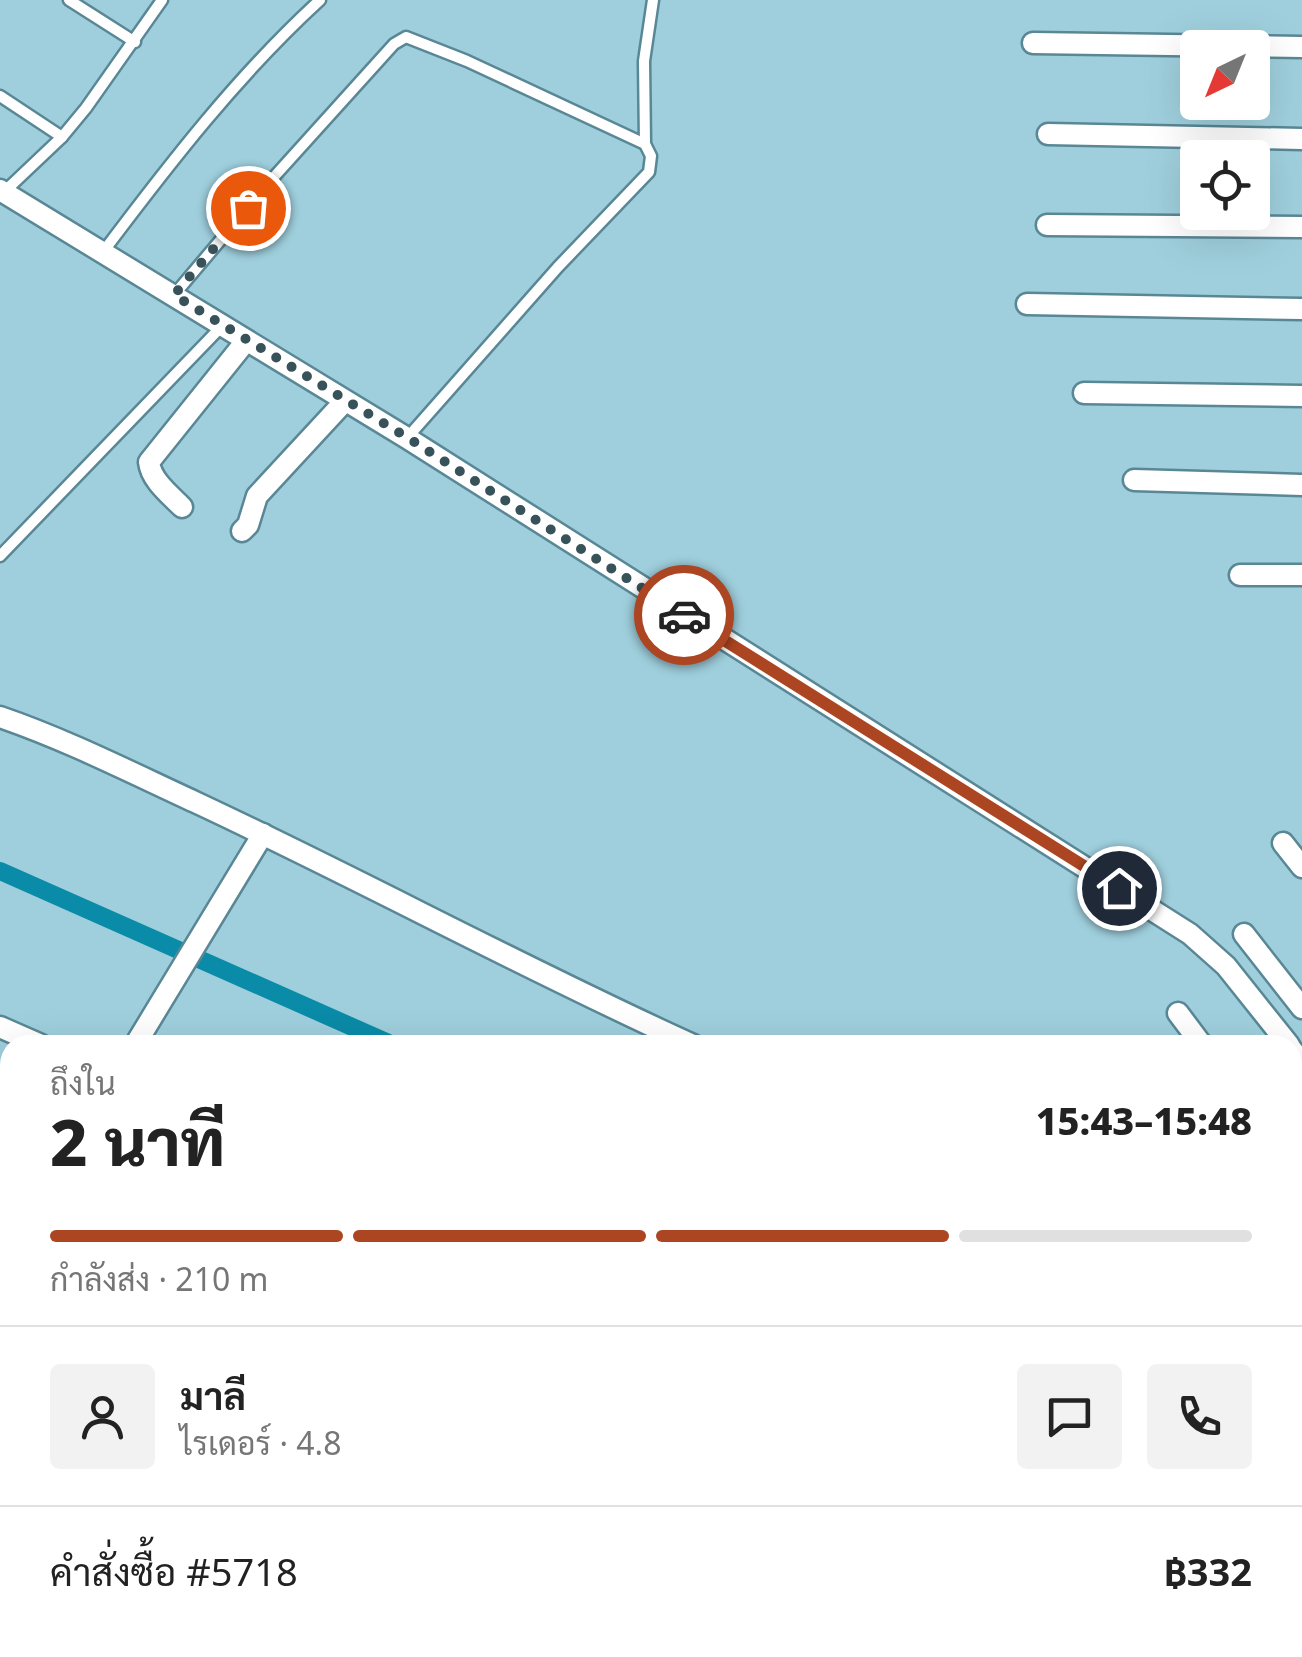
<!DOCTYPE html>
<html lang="th">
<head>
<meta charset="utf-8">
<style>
  :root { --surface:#fff; --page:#f2f2f2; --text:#222; --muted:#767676; --line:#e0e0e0; --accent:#ac4521 }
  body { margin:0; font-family:"Noto Sans",Sarabun,sans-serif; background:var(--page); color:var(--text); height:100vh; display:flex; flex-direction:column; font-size:38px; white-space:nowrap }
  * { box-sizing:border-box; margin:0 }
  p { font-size:32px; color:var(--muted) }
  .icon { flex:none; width:55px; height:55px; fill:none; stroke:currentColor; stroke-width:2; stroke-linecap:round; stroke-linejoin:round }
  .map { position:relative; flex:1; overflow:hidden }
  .sheet { position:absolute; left:0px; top:1035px; width:1302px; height:622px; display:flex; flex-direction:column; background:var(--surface); border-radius:30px 30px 0 0; box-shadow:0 10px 40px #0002 }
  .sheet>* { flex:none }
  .needle { width:65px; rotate:223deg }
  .tools { position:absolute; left:1180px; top:30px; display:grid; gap:20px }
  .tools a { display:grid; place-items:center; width:90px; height:90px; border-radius:10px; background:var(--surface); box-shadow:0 10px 40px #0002; font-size:50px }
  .pin { position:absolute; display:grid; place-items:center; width:85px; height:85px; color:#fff; margin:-42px; border:5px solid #fff; border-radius:50%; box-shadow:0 2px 10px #0007 }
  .courier { position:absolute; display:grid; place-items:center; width:100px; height:100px; margin:-50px; border:8px solid #ac4521; border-radius:50%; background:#fff; color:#222; box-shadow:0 2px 12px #0007 }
  .head em { font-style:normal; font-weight:800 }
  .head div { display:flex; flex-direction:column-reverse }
  .head { display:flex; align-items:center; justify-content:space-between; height:170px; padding:0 50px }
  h1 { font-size:65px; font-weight:800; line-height:75px }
  .bar { display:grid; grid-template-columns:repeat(4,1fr); gap:15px 10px; align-content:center; height:120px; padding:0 50px }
  .bar i { height:12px; border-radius:8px; background:var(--line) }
  .bar .selected { background:var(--accent) }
  .bar p { grid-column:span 4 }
  .line { display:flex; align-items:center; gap:25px; padding:0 50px; border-top:2px solid var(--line) }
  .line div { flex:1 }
  .round { display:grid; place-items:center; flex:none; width:105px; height:105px; border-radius:10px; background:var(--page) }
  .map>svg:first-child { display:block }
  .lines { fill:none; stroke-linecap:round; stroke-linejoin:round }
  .canal { stroke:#0a8ba7; stroke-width:18 }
  .service-casing { stroke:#598795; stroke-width:15 }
  .minor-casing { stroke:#598795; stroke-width:25 }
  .service { stroke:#fff; stroke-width:10 }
  .minor { stroke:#fff; stroke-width:20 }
  .done { stroke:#38525a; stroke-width:10; stroke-dasharray:0 18 }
  .route { stroke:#ac4521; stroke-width:12 }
</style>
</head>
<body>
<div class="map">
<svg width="1302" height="1657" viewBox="0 0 1302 1657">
  <rect width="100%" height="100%" fill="#9fcfdd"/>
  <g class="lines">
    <g class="canal">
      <polyline points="0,871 393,1045"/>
      <polyline points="0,1198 10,1203"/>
    </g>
    <g class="service-casing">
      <g id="service">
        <polyline points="69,0 135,42"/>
        <polyline points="0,96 62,137"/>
        <polyline points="4,192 62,137 86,108 162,0"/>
        <path d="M103 252C170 163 238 75 320 0"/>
        <polyline points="174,295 273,178 394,44 406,37 467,61 645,144"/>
        <polyline points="407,438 558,267 649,172 651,156 645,144 644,61 653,0"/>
        <polyline points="0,556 222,326"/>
      </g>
    </g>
    <g class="minor-casing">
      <g id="minor">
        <polyline points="1033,43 1302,47"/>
        <polyline points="1048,134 1302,139"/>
        <polyline points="0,190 407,438 1190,934 1226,966 1289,1045"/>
        <polyline points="1047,225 1302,227"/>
        <polyline points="1027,304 1302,309"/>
        <polyline points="1084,393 1302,396"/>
        <polyline points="1134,480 1302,485"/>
        <path d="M182 507C169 494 151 480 149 462L246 341"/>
        <polyline points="242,531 248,525 257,496 344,402"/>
        <polyline points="1240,575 1302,575"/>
        <path d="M0 717C67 740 130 772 195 802 362 880 525 969 693 1045"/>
        <polyline points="1283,843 1302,867"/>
        <polyline points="1244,934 1302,1008"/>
        <polyline points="1178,1013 1202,1045"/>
        <polyline points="0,1027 41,1045"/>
        <polyline points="135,1045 263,834"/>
        <polyline points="1292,1050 1302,1062"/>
        <polyline points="1292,1166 1302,1179"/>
        <polyline points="0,1258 10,1243"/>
        <polyline points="1292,1325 1302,1338"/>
        <polyline points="0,1343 10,1347"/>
        <polyline points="1292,1519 1302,1523"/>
        <polyline points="1292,1578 1302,1566"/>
        <polyline points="731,1648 739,1657"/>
        <polyline points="851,1648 858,1657"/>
        <polyline points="966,1648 973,1657"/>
        <polyline points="1082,1648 1089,1657"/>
        <polyline points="542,1657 548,1648"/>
        <polyline points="1203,1657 1218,1648"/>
      </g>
    </g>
    <use href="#service" class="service"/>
    <use href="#minor" class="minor"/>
  </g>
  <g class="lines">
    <polyline class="done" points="248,208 174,295 408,438 684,615"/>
    <polyline class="route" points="684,615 1119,888"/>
  </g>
</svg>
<div class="tools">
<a><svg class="needle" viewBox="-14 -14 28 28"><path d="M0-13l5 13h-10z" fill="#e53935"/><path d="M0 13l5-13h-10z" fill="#767676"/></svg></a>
<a><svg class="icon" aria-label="locate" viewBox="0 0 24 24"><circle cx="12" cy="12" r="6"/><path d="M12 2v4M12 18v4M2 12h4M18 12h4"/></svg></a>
</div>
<div class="pin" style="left:248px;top:208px;background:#ea580c"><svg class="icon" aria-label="bag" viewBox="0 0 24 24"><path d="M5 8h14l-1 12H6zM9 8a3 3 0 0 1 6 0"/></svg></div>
<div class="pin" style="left:1119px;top:888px;background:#1f2937"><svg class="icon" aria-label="home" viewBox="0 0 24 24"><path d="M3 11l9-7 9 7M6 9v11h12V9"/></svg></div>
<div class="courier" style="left:684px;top:615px"><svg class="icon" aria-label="car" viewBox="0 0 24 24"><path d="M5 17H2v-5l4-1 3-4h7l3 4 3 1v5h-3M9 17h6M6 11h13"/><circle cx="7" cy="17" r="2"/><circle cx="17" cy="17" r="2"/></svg></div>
<section class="sheet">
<div class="head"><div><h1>2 นาที</h1><p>ถึงใน</p></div><em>15:43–15:48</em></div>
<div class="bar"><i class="selected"></i><i class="selected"></i><i class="selected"></i><i></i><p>กำลังส่ง · 210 m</p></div>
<div class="line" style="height:180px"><a class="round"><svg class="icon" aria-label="person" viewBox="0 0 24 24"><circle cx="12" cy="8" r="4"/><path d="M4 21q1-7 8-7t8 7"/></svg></a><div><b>มาลี</b><p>ไรเดอร์ · 4.8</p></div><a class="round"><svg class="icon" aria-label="chat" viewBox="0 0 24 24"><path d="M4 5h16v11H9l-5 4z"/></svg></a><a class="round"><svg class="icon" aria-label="phone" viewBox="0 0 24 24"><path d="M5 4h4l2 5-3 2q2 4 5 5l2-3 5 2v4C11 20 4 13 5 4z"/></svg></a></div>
<div class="line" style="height:130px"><div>คำสั่งซื้อ #5718</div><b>฿332</b></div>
</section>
</div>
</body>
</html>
